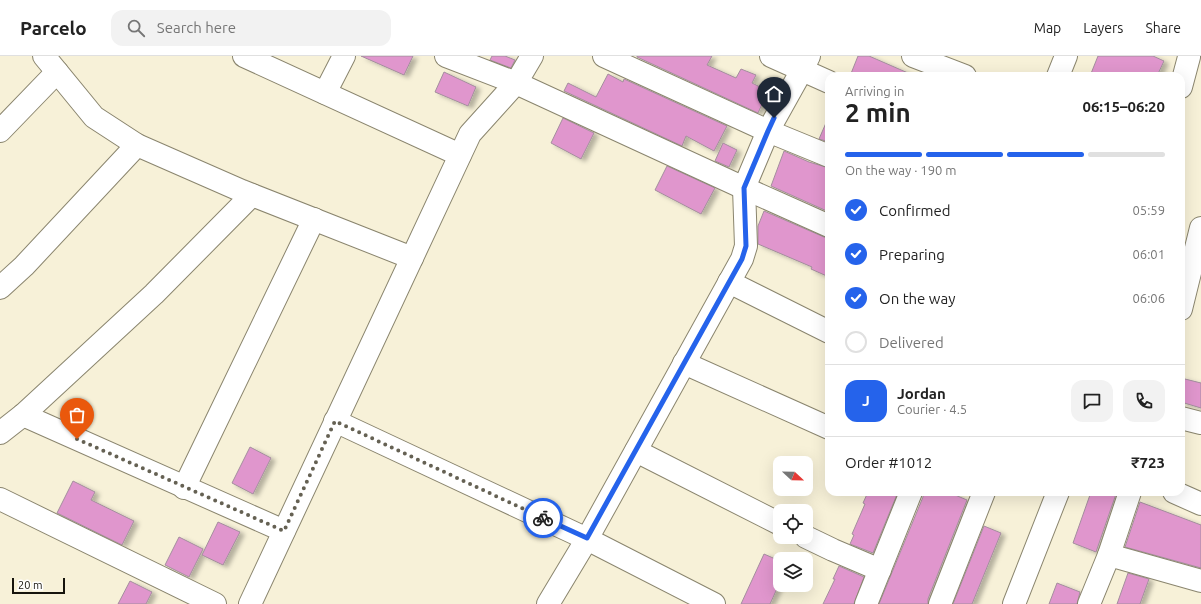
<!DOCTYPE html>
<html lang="en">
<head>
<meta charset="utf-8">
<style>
  :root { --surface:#fff; --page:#f2f2f2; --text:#222; --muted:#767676; --line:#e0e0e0; --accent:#2563eb }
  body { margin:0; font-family:Ubuntu,sans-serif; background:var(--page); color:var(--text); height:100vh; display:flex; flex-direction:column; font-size:15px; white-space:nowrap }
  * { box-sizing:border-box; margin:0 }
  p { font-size:13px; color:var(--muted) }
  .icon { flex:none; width:22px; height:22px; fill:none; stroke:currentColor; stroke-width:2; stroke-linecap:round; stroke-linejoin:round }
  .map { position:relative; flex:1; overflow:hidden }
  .sheet { position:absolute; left:825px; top:16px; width:360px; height:424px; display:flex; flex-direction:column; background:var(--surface); border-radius:12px; box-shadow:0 4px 16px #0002 }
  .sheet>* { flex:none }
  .needle { width:26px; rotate:112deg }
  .fabs { position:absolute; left:773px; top:400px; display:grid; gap:8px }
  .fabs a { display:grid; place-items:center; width:40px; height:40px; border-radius:8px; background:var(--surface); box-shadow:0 4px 16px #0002; font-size:20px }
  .scale { position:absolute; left:12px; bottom:10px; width:53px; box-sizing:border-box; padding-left:4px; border:2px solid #16140c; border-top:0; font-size:11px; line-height:14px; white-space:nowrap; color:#16140c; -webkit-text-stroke:3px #fff; paint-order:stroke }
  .pin { position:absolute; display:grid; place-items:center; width:34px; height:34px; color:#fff; margin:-41px -17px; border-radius:50% 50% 50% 0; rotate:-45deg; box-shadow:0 0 4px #0007 }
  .pin .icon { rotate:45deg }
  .courier { position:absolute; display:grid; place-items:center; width:40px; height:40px; margin:-20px; border:3px solid #2563eb; border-radius:50%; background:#fff; color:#222; box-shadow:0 1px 5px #0007 }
  .overview em { font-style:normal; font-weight:700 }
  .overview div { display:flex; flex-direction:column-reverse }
  .overview { display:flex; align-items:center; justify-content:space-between; height:68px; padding:0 20px }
  h1 { font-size:26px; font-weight:700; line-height:30px }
  .bar { display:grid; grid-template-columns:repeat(4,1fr); gap:6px 4px; align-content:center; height:48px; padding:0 20px }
  .bar i { height:5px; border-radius:3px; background:var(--line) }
  .bar .current { background:var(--accent) }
  .bar p { grid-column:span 4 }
  .line { display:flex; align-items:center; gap:10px; padding:0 20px; border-top:1px solid var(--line) }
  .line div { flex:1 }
  .round { display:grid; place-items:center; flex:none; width:42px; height:42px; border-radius:12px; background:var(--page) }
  ol { padding:0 20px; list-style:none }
  li { display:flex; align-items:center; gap:12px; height:44px }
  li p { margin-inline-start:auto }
  li .icon { padding:4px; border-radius:50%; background:var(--accent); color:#fff; stroke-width:4 }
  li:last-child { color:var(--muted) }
  li i { width:22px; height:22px; border:2px solid var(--line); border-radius:50% }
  header { display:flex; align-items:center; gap:24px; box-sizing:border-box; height:56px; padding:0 20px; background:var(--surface); border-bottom:1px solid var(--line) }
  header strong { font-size:19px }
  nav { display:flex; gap:22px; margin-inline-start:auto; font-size:14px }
  .search { width:280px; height:36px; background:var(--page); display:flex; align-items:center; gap:10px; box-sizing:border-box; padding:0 14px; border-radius:12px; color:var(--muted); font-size:15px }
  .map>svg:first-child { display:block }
  .building { fill:#e096cd; stroke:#a38e9d; filter:url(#shadow) }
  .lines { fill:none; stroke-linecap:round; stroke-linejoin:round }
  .minor-casing { stroke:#8a856e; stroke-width:24 }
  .minor { stroke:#fff; stroke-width:22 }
  .done { stroke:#656153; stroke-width:4; stroke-dasharray:0 7.2 }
  .route { stroke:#2563eb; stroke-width:5 }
</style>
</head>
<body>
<header>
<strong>Parcelo</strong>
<div class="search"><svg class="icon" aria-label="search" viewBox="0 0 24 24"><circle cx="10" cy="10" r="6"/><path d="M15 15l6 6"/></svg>Search here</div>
<nav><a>Map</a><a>Layers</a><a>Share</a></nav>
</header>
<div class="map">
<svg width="1201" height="548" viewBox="0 0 1201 548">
  <defs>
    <filter id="shadow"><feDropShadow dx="4.5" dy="2.5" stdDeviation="2" flood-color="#0004"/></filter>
  </defs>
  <rect width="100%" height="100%" fill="#f7f1d8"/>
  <g class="building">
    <polygon points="361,0 413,0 404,19"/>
    <polygon points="492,0 505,0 515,4 511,12 490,4"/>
    <polygon points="637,0 712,0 707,9 736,22 741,13 756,19 752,27 768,35 758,57 637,1"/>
    <polygon points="858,0 869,0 915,20 850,20"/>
    <polygon points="1098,0 1153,0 1164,5 1157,20 1090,20"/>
    <polygon points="444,16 476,31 468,50 435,36"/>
    <polygon points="608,18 623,26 624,23 727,70 714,95 686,80 682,90 564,35 568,27 596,41"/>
    <polygon points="829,60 829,86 819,83"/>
    <polygon points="563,62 594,77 581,103 551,87"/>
    <polygon points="723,87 737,94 729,111 715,105"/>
    <polygon points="784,95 809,106 829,112 829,156 771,130"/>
    <polygon points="667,110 715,132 701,158 655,134"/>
    <polygon points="764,155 824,181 829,182 829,221 811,213 812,211 758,188 758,170"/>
    <polygon points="1181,322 1201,327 1201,352 1181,346"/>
    <polygon points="250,391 271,402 253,438 232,427"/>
    <polygon points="73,425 95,436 91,444 134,465 122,489 57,457"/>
    <polygon points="868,436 898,436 873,497 850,488 854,479 852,478 865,448 863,447"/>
    <polygon points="923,436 948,436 967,444 928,543 928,548 879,548 923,441"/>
    <polygon points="1091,436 1112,436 1116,438 1096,496 1073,487"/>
    <polygon points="1140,446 1201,469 1201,512 1125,491"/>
    <polygon points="218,466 240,476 223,509 202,499"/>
    <polygon points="984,470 1001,477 972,548 953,548"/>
    <polygon points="179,481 203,493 189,521 165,509"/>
    <polygon points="764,498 780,505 780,526 770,548 741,548"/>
    <polygon points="839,510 864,521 854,548 823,548 835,523 833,523"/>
    <polygon points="1128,517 1149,523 1140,548 1117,548"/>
    <polygon points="130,525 152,536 146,548 118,548"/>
    <polygon points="1057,527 1080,536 1077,548 1049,548"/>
  </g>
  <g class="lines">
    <g class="minor-casing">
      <g id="minor">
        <polyline points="44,0 94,61 137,89 242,135 412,202"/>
        <polyline points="244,0 460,99"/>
        <polyline points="446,0 516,27 744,132 829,170"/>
        <polyline points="604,0 768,75 829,100"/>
        <polyline points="771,0 829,26"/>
        <polyline points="913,0 965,20"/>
        <polyline points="1058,20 1066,0"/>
        <polyline points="1181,31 1189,1"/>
        <polyline points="325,37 344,0"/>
        <polyline points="0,75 57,16"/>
        <polyline points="729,226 829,276"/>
        <polyline points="0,232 24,210 137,89"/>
        <polyline points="1181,253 1201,172"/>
        <polyline points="684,307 829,372"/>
        <polyline points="23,359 284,475"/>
        <polyline points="1181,362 1201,367"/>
        <polyline points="335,365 587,483 714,548"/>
        <polyline points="0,377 23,359 154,238 252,139"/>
        <polyline points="636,395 780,468"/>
        <polyline points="184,432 314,163"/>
        <polyline points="1174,436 1201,448"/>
        <polyline points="0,443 215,548"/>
        <polyline points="806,481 833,494 880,514"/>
        <polyline points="1109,499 1201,525"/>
        <polyline points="250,548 470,78 516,27 532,0"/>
        <polyline points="548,548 587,483 742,203 746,190 744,132 768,75 802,14 809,0"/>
        <polyline points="866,548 911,436"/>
        <polyline points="940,548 984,436"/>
        <polyline points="1014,548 1058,436"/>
        <polyline points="1089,548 1109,499 1130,436"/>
      </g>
    </g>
    <use href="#minor" class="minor"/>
  </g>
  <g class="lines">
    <polyline class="done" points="77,383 284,475 335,365 543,462"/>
    <polyline class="route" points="543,462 587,482 742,203 746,190 744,132 768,75 774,62"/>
  </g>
</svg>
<div class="fabs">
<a><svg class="needle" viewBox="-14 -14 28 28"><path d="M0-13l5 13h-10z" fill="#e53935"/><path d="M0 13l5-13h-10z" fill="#767676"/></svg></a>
<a><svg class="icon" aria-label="locate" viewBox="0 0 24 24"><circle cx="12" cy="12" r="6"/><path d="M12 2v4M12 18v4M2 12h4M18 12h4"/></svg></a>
<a><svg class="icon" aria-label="layers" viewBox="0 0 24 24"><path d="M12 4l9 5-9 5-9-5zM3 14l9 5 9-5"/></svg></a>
</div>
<div class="scale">20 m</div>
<div class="pin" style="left:77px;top:383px;background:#ea580c"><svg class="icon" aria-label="bag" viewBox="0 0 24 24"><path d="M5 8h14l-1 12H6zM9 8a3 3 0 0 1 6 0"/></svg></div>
<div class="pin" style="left:774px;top:62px;background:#1f2937"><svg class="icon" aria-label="home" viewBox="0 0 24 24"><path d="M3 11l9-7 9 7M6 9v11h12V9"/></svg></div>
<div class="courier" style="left:543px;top:462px"><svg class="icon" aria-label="bike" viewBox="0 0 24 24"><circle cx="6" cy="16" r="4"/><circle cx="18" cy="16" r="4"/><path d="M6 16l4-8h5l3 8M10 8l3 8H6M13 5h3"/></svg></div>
<section class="sheet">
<div class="overview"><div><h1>2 min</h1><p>Arriving in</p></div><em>06:15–06:20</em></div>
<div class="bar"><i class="current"></i><i class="current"></i><i class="current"></i><i></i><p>On the way · 190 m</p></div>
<ol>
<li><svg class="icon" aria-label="check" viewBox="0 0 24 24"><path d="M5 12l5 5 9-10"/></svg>Confirmed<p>05:59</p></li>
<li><svg class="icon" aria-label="check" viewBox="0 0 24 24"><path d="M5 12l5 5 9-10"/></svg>Preparing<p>06:01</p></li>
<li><svg class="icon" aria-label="check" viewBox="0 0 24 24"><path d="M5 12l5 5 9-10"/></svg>On the way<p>06:06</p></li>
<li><i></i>Delivered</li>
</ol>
<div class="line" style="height:72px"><b class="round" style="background:var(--accent);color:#fff">J</b><div><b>Jordan</b><p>Courier · 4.5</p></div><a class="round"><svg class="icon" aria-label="chat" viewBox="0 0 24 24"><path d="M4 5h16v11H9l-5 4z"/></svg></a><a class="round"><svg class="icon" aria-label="phone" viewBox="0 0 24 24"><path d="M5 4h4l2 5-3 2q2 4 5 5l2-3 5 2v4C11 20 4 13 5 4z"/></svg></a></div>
<div class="line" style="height:52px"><div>Order #1012</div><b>₹723</b></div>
</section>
</div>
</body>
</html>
